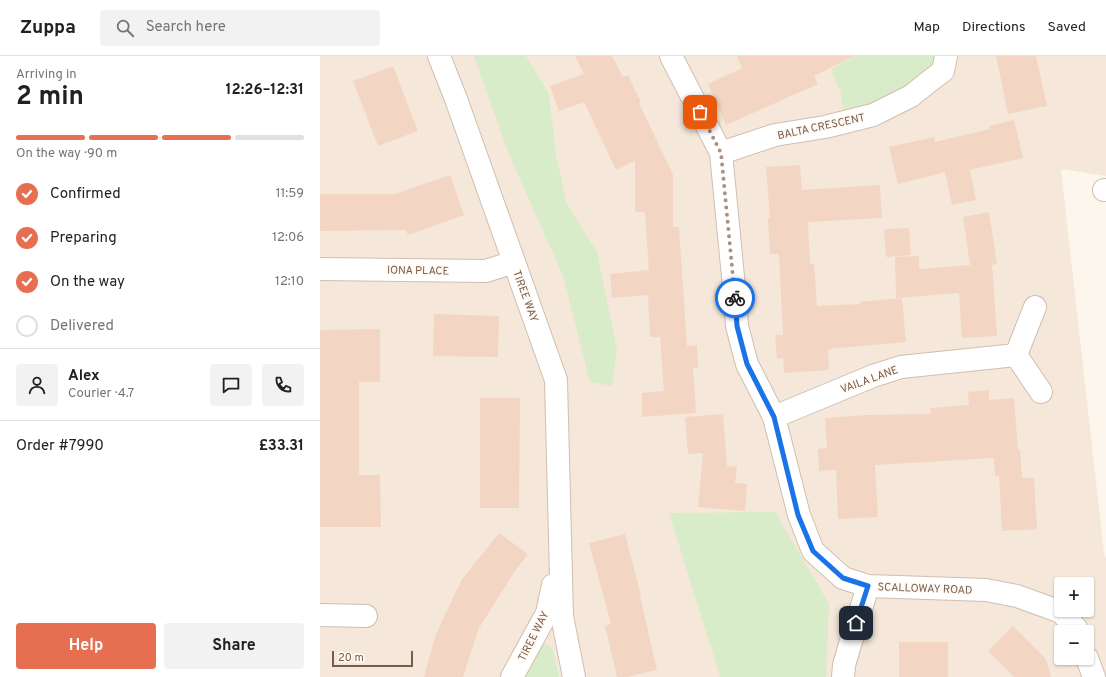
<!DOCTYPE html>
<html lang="en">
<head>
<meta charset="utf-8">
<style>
  :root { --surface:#fff; --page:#f2f2f2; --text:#202124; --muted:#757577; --line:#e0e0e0; --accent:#e76f51 }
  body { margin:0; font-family:Overpass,sans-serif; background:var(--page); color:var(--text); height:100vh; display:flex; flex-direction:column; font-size:15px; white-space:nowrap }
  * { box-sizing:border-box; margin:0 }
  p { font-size:13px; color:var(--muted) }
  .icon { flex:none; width:22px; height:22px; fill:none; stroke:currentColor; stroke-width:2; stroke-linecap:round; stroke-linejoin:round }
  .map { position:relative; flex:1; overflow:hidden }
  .drawer { display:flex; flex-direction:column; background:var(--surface); width:320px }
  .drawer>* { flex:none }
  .tools { position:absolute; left:734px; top:521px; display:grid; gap:8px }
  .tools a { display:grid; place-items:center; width:40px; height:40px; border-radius:4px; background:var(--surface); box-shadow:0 1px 3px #0004; font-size:20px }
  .scale { position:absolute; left:12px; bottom:10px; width:81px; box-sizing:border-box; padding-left:4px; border:2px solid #7a5c4d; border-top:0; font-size:11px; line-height:14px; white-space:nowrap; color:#7a5c4d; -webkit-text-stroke:3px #fffaf3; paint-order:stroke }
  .pin { position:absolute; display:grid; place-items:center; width:34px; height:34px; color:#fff; margin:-17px; border-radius:8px; box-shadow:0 2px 6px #0006 }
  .courier { position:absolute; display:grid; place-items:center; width:40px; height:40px; margin:-20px; border:3px solid #1a73e8; border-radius:50%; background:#fff; color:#222; box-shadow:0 1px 5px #0007 }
  .overview em { font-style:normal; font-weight:700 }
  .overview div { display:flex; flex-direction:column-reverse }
  .overview { display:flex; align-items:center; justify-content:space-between; height:68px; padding:0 16px }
  h1 { font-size:26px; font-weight:700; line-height:30px }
  .bar { display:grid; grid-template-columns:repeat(4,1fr); gap:6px 4px; align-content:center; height:48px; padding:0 16px }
  .bar i { height:5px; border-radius:3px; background:var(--line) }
  .bar .active { background:var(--accent) }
  .bar p { grid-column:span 4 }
  .line { display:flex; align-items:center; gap:10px; padding:0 16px; border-top:1px solid var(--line) }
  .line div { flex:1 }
  .round { display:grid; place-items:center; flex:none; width:42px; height:42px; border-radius:4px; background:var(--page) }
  ol { padding:0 16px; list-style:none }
  li { display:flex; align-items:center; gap:12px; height:44px }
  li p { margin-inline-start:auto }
  li .icon { padding:4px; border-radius:50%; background:var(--accent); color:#fff; stroke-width:4 }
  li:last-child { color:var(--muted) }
  li i { width:22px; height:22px; border:2px solid var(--line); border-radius:50% }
  .action { display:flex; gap:8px; margin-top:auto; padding:8px 16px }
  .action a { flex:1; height:46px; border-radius:4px; background:var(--accent); color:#fff; font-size:16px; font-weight:700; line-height:46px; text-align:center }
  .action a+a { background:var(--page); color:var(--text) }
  header { display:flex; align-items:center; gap:24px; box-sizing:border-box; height:56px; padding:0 20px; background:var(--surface); border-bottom:1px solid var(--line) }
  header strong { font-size:19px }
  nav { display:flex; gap:22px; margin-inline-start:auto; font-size:14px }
  .search { width:280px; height:36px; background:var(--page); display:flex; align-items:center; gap:10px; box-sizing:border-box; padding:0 14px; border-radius:4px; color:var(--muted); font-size:15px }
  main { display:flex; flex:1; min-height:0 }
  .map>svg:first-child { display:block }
  .residential { fill:#f5e8da; fill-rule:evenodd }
  .green { fill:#d8ecc9 }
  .building { fill:#f3d5c3 }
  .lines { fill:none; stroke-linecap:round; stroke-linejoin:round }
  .minor-casing { stroke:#d1beb0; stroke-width:24 }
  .minor { stroke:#fff; stroke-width:22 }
  .done { stroke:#a89285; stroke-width:4; stroke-dasharray:0 7.2 }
  .route { stroke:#1a73e8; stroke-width:5 }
  .labels { text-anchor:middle; stroke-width:3; stroke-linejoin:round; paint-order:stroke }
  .street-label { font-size:11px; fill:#7a5c4d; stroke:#fffaf3 }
</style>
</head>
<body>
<header>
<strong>Zuppa</strong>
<div class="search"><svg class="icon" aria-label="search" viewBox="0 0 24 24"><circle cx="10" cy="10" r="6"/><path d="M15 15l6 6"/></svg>Search here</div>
<nav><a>Map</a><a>Directions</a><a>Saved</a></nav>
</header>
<main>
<section class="drawer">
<div class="overview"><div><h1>2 min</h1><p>Arriving in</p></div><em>12:26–12:31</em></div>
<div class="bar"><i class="active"></i><i class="active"></i><i class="active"></i><i></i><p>On the way · 90 m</p></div>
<ol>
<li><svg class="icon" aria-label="check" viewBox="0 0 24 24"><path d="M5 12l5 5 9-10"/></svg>Confirmed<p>11:59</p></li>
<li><svg class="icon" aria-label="check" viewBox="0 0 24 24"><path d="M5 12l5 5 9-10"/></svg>Preparing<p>12:06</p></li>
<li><svg class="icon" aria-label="check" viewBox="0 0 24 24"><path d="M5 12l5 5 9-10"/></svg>On the way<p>12:10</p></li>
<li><i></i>Delivered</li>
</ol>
<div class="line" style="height:72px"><a class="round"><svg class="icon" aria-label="person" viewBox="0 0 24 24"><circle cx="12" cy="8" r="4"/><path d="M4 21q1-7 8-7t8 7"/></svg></a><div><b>Alex</b><p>Courier · 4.7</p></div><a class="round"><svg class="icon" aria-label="chat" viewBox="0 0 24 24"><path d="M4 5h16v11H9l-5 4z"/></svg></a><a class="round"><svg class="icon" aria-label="phone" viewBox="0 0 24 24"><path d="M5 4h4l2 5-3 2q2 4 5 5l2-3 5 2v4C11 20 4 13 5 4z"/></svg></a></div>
<div class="line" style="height:52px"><div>Order #7990</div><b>£33.31</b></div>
<div class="action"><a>Help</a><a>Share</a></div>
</section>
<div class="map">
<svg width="786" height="621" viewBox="0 0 786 621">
  <rect width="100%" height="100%" fill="#fdf6ec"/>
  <path class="residential" d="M0 0H786V120L741 113 784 497 786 502V621H0ZM741 528H767V554H741ZM741 576H767V602H741Z"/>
  <g class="green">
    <polygon points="154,0 206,0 229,38 236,99 247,148 277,196 297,293 292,330 270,326 243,220 189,99"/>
    <polygon points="535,0 622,0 619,12 524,64 521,38 511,13"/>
    <polygon points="455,456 509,548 506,621 400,621 349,457"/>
    <polygon points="226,588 232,591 239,621 205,621 218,592"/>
  </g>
  <g class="building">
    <polygon points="255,0 292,0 303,21 308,19 321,46 319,47 353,119 353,171 359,171 367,290 377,289 378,312 373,312 376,357 322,361 322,337 344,335 340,281 330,281 328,239 292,242 290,218 329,214 325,156 315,156 315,105 296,114 264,46 239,55 230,30 264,18"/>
    <polygon points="417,0 534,0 494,20 498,28 406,69 388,28 422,12"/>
    <polygon points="676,0 716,0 727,50 688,58"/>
    <polygon points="73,10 98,75 58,90 33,25"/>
    <polygon points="694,64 703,102 650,114 656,144 632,149 625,116 578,128 569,91 614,81 615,86 670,73 669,70"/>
    <polygon points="480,109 482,134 560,129 562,162 488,166 490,208 494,208 497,250 540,248 539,246 582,242 586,286 508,293 509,314 464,317 463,302 457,303 455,279 463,279 459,198 450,198 448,162 450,162 446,111"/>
    <polygon points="130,119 144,159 88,179 86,174 0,175 0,138 75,138"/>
    <polygon points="669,156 677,208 672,209 677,280 642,282 639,237 576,242 575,201 599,200 599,213 650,209 643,161"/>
    <polygon points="589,172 591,199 566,201 564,173"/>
    <polygon points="114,258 179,260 178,301 113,300"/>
    <polygon points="60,273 60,326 39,326 39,419 60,419 61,471 0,471 0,274"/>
    <polygon points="669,334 669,344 694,342 698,394 700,394 702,422 714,422 717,473 682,475 679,420 675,420 674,402 555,409 558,461 518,463 516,414 499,415 498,393 507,392 505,362 548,359 611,358 610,352 649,349 648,336"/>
    <polygon points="160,342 200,342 199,452 160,452"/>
    <polygon points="403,358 407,410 417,411 415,427 427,428 425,455 378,451 383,397 368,398 365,361"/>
    <polygon points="179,477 208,498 195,515 159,572 143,621 104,621 116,578 142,523"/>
    <polygon points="305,478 321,540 320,540 337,614 307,621 297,621 285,570 291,568 269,487"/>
    <polygon points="693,570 726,603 731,621 694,621 668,595"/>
    <rect x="579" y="586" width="49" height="35"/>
  </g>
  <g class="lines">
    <g class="minor-casing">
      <g id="minor">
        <polyline points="119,0 136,43 236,324 242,560 254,621"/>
        <polyline points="351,0 401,97 414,231 417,270 427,308 454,361 479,459 493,495 523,522 548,530 666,534 697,540 741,556 756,572 758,576"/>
        <polyline points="401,97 455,79 505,71 553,59 591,40 611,24 623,15 626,0"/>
        <polyline points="784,134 786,134"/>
        <polyline points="0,213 166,215 194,206"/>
        <polyline points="696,299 721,336"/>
        <polyline points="454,361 553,320 581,311 696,299 715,251"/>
        <polyline points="0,559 46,560"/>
        <polyline points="767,602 774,621"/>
        <polyline points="192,621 227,557 233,529"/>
        <polyline points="523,621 524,609 529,592 548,530"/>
      </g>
    </g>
    <use href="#minor" class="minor"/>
  </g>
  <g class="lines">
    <polyline class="done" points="380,56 401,97 415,242"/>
    <polyline class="route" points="415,242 417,270 427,308 454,361 478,459 493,495 523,522 548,530 536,567"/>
  </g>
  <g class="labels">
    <g class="street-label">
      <text transform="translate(501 70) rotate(-12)" y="4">BALTA CRESCENT</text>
      <text transform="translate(98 214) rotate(1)" y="4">IONA PLACE</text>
      <text transform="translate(206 240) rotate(70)" y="4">TIREE WAY</text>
      <text transform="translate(549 323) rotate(-20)" y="4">VAILA LANE</text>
      <text transform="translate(605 532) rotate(2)" y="4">SCALLOWAY ROAD</text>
      <text transform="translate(213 580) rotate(-63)" y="4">TIREE WAY</text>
    </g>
  </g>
</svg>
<div class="tools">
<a>+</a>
<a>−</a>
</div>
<div class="scale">20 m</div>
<div class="pin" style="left:380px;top:56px;background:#ea580c"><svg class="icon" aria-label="bag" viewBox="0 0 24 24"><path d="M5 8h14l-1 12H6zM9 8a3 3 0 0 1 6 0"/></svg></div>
<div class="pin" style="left:536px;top:567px;background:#1f2937"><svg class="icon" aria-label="home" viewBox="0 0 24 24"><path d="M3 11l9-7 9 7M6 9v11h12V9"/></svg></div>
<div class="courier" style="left:415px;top:242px"><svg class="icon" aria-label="bike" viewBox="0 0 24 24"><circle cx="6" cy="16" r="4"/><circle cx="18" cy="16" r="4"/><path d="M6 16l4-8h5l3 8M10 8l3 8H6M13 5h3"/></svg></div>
</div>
</main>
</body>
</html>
